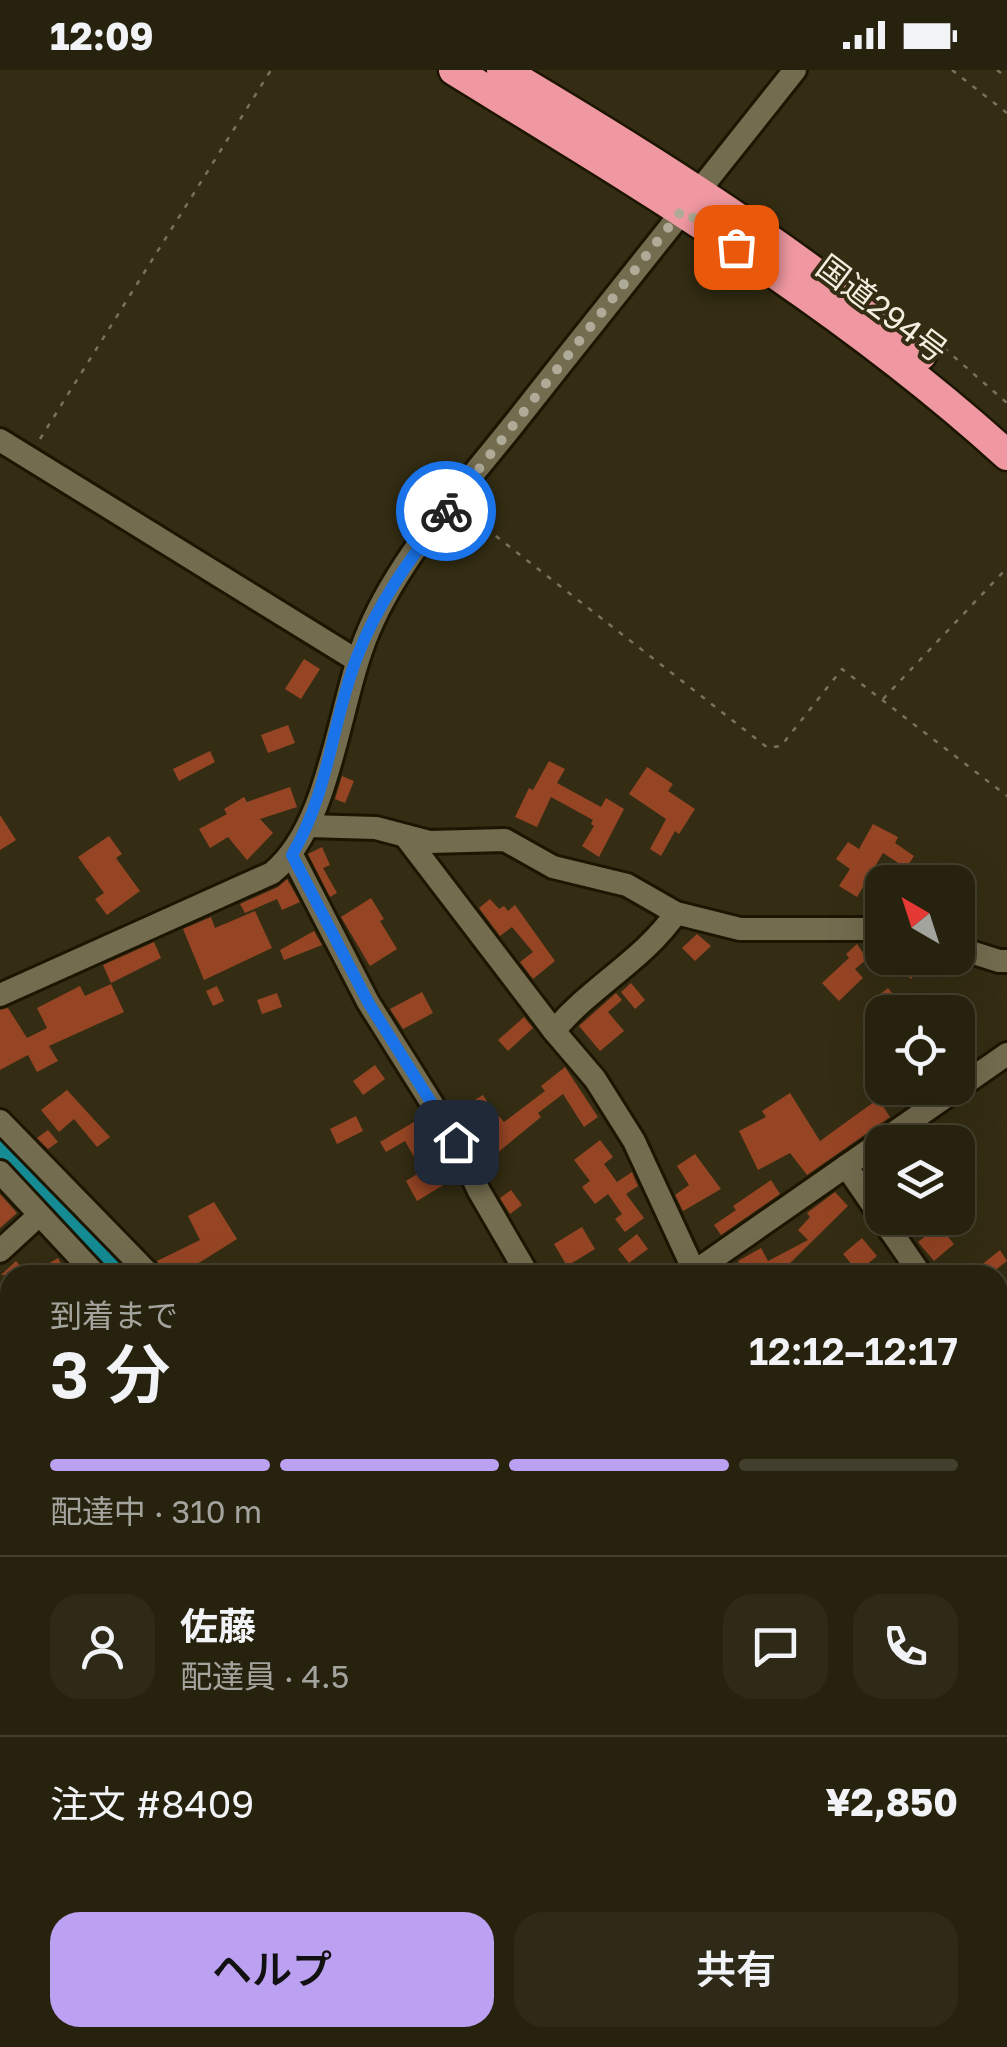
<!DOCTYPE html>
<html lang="ja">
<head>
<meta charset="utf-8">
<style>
  :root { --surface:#27220e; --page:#2f2a17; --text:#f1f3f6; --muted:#a4a49e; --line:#433f2e; --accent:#bca0f2 }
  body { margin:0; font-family:"Golos Text","Noto Sans JP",sans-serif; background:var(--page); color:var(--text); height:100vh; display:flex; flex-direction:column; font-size:38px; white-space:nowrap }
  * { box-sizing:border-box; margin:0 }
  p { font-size:32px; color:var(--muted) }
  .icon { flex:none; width:55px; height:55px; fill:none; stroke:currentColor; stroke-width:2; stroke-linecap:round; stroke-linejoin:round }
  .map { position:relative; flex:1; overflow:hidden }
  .drawer { position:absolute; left:0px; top:1195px; width:1008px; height:782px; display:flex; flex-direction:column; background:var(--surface); border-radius:30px 30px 0 0; box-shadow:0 10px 40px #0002,0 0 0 2px var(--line) }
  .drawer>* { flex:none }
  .needle { width:65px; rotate:321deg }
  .fabs { position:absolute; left:865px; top:795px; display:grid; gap:20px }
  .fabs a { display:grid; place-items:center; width:110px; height:110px; border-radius:20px; background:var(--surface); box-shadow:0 10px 40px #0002,0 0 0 2px var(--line); font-size:50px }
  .pin { position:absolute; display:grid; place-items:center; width:85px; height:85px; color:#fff; margin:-42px; border-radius:20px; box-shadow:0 5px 15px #0006 }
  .courier { position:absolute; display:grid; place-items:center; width:100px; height:100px; margin:-50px; border:8px solid #1a73e8; border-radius:50%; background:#fff; color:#222; box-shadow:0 2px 12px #0007 }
  .summary em { font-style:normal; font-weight:600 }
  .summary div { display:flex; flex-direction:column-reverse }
  .summary { display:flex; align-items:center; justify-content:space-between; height:170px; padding:0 50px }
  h1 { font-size:65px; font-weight:600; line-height:75px }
  .bar { display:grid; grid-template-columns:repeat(4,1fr); gap:15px 10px; align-content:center; height:120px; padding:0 50px }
  .bar i { height:12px; border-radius:8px; background:var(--line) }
  .bar .current { background:var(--accent) }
  .bar p { grid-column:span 4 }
  .line { display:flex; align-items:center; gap:25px; padding:0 50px; border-top:2px solid var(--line) }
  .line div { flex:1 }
  .round { display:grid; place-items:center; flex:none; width:105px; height:105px; border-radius:30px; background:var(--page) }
  .primary-button { display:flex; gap:20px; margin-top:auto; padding:20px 50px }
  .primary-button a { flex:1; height:115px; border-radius:30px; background:var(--accent); color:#111; font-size:40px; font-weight:600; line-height:115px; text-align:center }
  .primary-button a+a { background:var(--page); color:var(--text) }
  .status { display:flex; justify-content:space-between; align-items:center; height:70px; padding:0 50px; background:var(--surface); direction:ltr }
  .status svg { height:28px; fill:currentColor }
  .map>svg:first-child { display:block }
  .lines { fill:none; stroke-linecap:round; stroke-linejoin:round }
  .river { stroke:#158b94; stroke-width:28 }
  .building { fill:#964524 }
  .minor-casing { stroke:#1c1500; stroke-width:28 }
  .highway-casing { stroke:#1c1500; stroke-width:35 }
  .path { stroke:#79725c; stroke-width:2.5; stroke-dasharray:5 8; stroke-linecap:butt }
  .minor { stroke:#746c4f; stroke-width:22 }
  .highway { stroke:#f098a1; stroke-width:30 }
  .rail-casing { stroke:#8d8772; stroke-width:9 }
  .rail { stroke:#342d13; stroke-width:5; stroke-dasharray:15; stroke-linecap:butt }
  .done { stroke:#b0aa98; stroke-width:10; stroke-dasharray:0 18 }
  .route { stroke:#1a73e8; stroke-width:12 }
  .labels { text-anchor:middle; stroke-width:8; stroke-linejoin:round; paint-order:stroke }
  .street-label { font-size:32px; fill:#f3eedf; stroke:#342d13 }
</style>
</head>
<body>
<div class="status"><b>12:09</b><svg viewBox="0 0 49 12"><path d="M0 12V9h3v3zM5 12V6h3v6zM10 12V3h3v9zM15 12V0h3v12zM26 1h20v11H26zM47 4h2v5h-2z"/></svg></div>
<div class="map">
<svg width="1007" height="1977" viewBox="0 0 1007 1977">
  <rect width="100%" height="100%" fill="#342d13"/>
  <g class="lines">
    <polyline class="river" points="0,1074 124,1205"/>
  </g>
  <g class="building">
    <polygon points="304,589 320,599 301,629 285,619"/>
    <polygon points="288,655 295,673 268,683 261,665"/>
    <polygon points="210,681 215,692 179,711 173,699"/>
    <polygon points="549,691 565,699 557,713 601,737 606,728 624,739 599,787 582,776 594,756 591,754 593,750 551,727 537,757 515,747 529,718 533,720"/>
    <polygon points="647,697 673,714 668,721 695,739 679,764 675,761 661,786 650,779 666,749 629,724"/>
    <polygon points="342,706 354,711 345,733 335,729"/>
    <polygon points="290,717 297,737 260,749 273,763 247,790 228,767 210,778 199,759 227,744 224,739 244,727 247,732"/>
    <polygon points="0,745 16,770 0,780"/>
    <polygon points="873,754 898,767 895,773 914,786 906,798 883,783 857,827 839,816 850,799 836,789 848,772 859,779"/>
    <polygon points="109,766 122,784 116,788 140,821 107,845 95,829 104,823 78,787"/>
    <polygon points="322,777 330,795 323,798 337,823 330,827 308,784"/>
    <polygon points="287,809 300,832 282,840 277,829 245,843 240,834 278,817"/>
    <polygon points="371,828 384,849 380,851 397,879 370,896 341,847"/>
    <polygon points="490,829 499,839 504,836 508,841 515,835 555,891 533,909 520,892 533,882 512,857 500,866 479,838"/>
    <polygon points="255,841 272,878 204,910 183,859 211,847 215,858"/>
    <polygon points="314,861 322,875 284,890 280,880"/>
    <polygon points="697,864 711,876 695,891 682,878"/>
    <polygon points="154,872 161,888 111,913 103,895"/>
    <polygon points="857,874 867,889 855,899 863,908 839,931 822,913 849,888 846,884"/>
    <polygon points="886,888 929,888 911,909"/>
    <polygon points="631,913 645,930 635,939 621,922"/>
    <polygon points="111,914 124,942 49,976 58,991 37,1002 28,985 0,1000 0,940 8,938 27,968 47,958 37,938 80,916 85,926"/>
    <polygon points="217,916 224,931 213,936 206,921"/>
    <polygon points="888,918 900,933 882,942 881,947 870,932"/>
    <polygon points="422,922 433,943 403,959 390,939"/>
    <polygon points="277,923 282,937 262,944 257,930"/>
    <polygon points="616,923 622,930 608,942 624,961 600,981 579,956"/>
    <polygon points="524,947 533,958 508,981 498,970"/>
    <polygon points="375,995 385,1009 363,1025 353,1011"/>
    <polygon points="565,997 598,1047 584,1057 563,1024 538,1043 541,1047 485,1093 475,1078 496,1063 481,1045 470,1052 461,1038 483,1025 496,1046 498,1045 504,1052 545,1021 541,1016"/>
    <polygon points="67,1020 110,1067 97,1077 74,1049 59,1062 41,1040"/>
    <polygon points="790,1023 820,1071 878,1029 890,1047 807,1105 790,1083 758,1100 739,1061 766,1047 762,1041"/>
    <polygon points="356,1046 363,1061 337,1074 330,1059"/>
    <polygon points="419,1049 436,1076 426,1081 445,1114 417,1131 406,1111 422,1101 405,1071 386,1082 380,1072"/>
    <polygon points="48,1060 58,1072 48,1079 37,1068"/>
    <polygon points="600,1070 613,1087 604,1094 617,1112 632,1102 638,1116 626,1124 644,1148 625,1162 615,1149 622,1144 608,1124 595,1134 582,1117 590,1111 574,1090"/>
    <polygon points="695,1084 721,1119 683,1141 675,1125 689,1115 677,1096"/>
    <polygon points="771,1110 780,1124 721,1165 714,1155 736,1140 733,1136"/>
    <polygon points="511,1120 522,1135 510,1144 500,1128"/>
    <polygon points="835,1122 848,1136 778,1205 745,1205 738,1191 761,1178 768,1191 808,1170 798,1160 810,1147 807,1143"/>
    <polygon points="0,1124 17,1143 0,1158"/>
    <polygon points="214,1132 237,1169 202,1191 174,1205 165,1205 157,1191 200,1170 188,1146"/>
    <polygon points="939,1156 954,1174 934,1191 918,1172"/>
    <polygon points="582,1157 595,1179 567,1196 554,1174"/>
    <polygon points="637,1164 648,1179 629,1193 618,1179"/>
    <polygon points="862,1168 877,1186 858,1202 843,1184"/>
    <polygon points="1000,1180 1007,1191 989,1205 969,1205"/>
    <polygon points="58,1188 67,1205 1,1205 16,1191 29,1205"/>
  </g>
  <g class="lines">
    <g class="minor-casing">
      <g id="minor">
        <polyline points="0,370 356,590"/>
        <polyline points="308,756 376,758 429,772 505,770 553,797 627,815 676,843 740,859 882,859"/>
        <polyline points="405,766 554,961 595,1009 634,1071 696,1205"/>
        <polyline points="292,785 368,932 456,1072 479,1121 528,1205"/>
        <polyline points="958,878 999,891 1007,891"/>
        <path d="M0 925 272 803C332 754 338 631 369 560 402 483 465 416 517 350 609 233 702 117 795 0"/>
        <path d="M554 961C590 917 644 890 676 843"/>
        <polyline points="0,1051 150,1205"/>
        <polyline points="846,1096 921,1205"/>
        <polyline points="0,1102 96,1205"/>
        <polyline points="0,1181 38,1146"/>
        <polyline points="694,1202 1007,984"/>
        <polyline points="998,1263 1007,1255"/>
        <polyline points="998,1389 1007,1402"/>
        <polyline points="0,1428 10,1420"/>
        <polyline points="998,1594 1007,1587"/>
        <polyline points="998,1607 1007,1619"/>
        <polyline points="0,1701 10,1709"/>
        <polyline points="0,1826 10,1820"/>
        <polyline points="998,1961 1007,1977"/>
        <polyline points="74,1977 93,1968"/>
        <polyline points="264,1977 273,1973 269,1968"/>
      </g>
    </g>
    <g class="highway-casing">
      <g id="highway">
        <path d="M454 0C646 118 840 233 1007 385"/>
        <path d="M502 0C647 86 791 177 921 285"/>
      </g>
    </g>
    <g class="path">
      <polyline points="952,0 1007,43"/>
      <polyline points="997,0 1007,8"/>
      <polyline points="944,278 1007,333"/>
      <polyline points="40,369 271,0"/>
      <polyline points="465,442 768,678 781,676 842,599 1007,726"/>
      <polyline points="883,629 1007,498"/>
      <polyline points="754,1968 761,1977"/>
      <polyline points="795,1968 802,1977"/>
      <polyline points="932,1977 945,1968"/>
    </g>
    <use href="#minor" class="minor"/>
    <use href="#highway" class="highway"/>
    <g class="rail-casing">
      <g id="rail">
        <polyline points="0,1676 10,1686"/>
        <polyline points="300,1968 309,1977"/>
      </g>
    </g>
    <use href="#rail" class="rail"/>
  </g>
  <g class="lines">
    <polyline class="done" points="446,441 682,140 736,177"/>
    <path class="route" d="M446 441C411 488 378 532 357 587 331 654 330 720 292 785L368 932 456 1072"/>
  </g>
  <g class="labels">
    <g class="street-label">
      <text transform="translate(882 239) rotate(37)" y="11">国道294号</text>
    </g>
  </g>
</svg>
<div class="fabs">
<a><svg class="needle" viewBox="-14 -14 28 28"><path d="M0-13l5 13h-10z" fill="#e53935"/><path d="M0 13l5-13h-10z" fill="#a4a49e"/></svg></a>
<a><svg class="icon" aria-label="locate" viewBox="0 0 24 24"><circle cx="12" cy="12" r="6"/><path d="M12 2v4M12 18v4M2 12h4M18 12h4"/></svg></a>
<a><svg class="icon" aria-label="layers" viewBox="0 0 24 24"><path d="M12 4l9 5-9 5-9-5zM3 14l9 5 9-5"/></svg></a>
</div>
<div class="pin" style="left:736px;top:177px;background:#ea580c"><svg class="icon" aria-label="bag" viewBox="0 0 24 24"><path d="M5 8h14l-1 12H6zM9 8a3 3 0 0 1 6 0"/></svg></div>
<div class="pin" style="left:456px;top:1072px;background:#1f2937"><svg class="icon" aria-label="home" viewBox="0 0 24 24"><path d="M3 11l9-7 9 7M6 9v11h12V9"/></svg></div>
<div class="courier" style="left:446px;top:441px"><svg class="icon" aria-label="bike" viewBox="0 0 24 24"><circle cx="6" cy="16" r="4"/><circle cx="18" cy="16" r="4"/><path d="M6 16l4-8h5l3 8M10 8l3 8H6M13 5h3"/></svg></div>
<section class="drawer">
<div class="summary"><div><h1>3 分</h1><p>到着まで</p></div><em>12:12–12:17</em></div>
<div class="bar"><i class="current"></i><i class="current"></i><i class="current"></i><i></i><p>配達中 · 310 m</p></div>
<div class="line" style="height:180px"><a class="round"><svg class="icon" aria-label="person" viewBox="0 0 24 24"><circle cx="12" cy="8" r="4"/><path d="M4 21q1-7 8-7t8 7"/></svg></a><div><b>佐藤</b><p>配達員 · 4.5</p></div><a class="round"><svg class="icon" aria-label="chat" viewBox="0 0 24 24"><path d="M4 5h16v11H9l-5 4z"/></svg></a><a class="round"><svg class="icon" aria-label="phone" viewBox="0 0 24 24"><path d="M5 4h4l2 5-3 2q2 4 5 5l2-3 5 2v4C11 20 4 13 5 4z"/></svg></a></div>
<div class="line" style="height:130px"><div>注文 #8409</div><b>¥2,850</b></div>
<div class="primary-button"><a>ヘルプ</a><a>共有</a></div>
</section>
</div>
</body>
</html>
